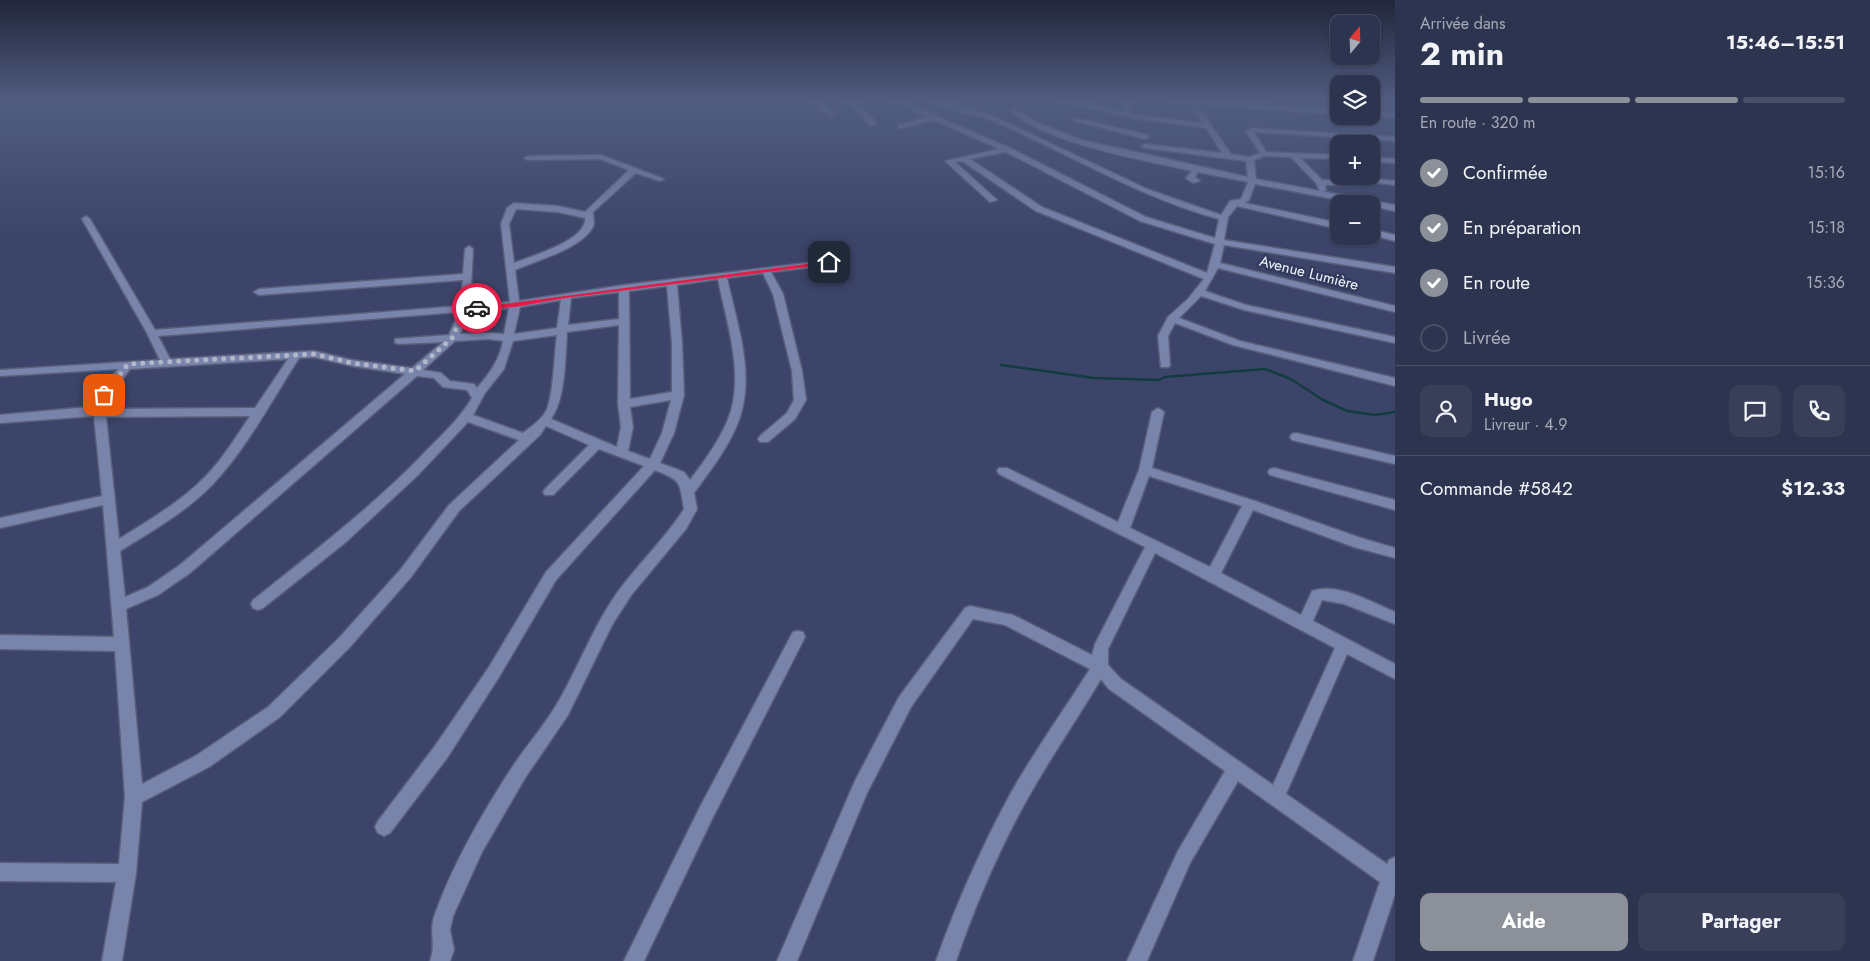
<!DOCTYPE html>
<html lang="fr">
<head>
<meta charset="utf-8">
<style>
  :root { --surface:#2d344f; --page:#393f59; --text:#f1f3f6; --muted:#a7aab7; --line:#484f66; --accent:#8c9099 }
  body { margin:0; font-family:Jost,sans-serif; background:var(--page); color:var(--text); height:100vh; display:flex; flex-direction:column; font-size:19px; white-space:nowrap }
  * { box-sizing:border-box; margin:0 }
  p { font-size:16px; color:var(--muted) }
  .icon { flex:none; width:28px; height:28px; fill:none; stroke:currentColor; stroke-width:2; stroke-linecap:round; stroke-linejoin:round }
  .map { position:relative; flex:1; overflow:hidden }
  .drawer { display:flex; flex-direction:column; background:var(--surface); width:475px }
  .drawer>* { flex:none }
  .needle { width:32px; rotate:19deg }
  .controls { position:absolute; left:1330px; top:15px; display:grid; gap:10px }
  .controls a { display:grid; place-items:center; width:50px; height:50px; border-radius:10px; background:var(--surface); box-shadow:0 1px 4px #0004,0 0 0 1px var(--line); font-size:25px }
  .pin { position:absolute; display:grid; place-items:center; width:42px; height:42px; color:#fff; margin:-21px; border-radius:10px; box-shadow:0 2px 8px #0006 }
  .courier { position:absolute; display:grid; place-items:center; width:50px; height:50px; margin:-25px; border:4px solid #e11d48; border-radius:50%; background:#fff; color:#222; box-shadow:0 1px 6px #0007 }
  .summary em { font-style:normal; font-weight:700 }
  .summary div { display:flex; flex-direction:column-reverse }
  .summary { display:flex; align-items:center; justify-content:space-between; height:85px; padding:0 25px }
  h1 { font-size:32px; font-weight:700; line-height:38px }
  .bar { display:grid; grid-template-columns:repeat(4,1fr); gap:8px 5px; align-content:center; height:60px; padding:0 25px }
  .bar i { height:6px; border-radius:4px; background:var(--line) }
  .bar .active { background:var(--accent) }
  .bar p { grid-column:span 4 }
  .line { display:flex; align-items:center; gap:12px; padding:0 25px; border-top:1px solid var(--line) }
  .line div { flex:1 }
  .round { display:grid; place-items:center; flex:none; width:52px; height:52px; border-radius:10px; background:var(--page) }
  ol { padding:0 25px; list-style:none }
  li { display:flex; align-items:center; gap:15px; height:55px }
  li p { margin-inline-start:auto }
  li .icon { padding:5px; border-radius:50%; background:var(--accent); color:#fff; stroke-width:4 }
  li:last-child { color:var(--muted) }
  li i { width:28px; height:28px; border:2px solid var(--line); border-radius:50% }
  .button { display:flex; gap:10px; margin-top:auto; padding:10px 25px }
  .button a { flex:1; height:58px; border-radius:10px; background:var(--accent); color:#fff; font-size:20px; font-weight:700; line-height:58px; text-align:center }
  .button a+a { background:var(--page); color:var(--text) }
  main { display:flex; flex:1; min-height:0 }
  .map>svg:first-child { display:block }
  .lines { fill:none; stroke-linecap:round; stroke-linejoin:round }
  .stream { stroke:#153b42; stroke-width:2.5 }
  .minor-casing { stroke:#595f7a; stroke-width:3 }
  .minor { fill:#7984ab; fill-rule:evenodd }
  .route { fill:#e11d48 }
  .done { stroke:#b2b7c9; stroke-width:5; stroke-dasharray:0 9 }
  .labels { text-anchor:middle; stroke-width:5; stroke-linejoin:round; paint-order:stroke }
  .far-street-label { font-size:15px; fill:#f1f4fc; stroke:#323b5d }
</style>
</head>
<body>
<main>
<div class="map">
<svg width="1395" height="961" viewBox="0 0 1395 961">
  <rect width="100%" height="100%" fill="#3c4569"/>
  <g class="lines">
    <polyline class="stream" points="1001,365 1094,378 1159,380 1165,377 1265,369 1291,379 1323,400 1347,411 1375,415 1395,412"/>
    <g class="minor-casing">
      <g id="minor">
        <polygon points="811,101 818,101 835,115 830,116"/>
        <polygon points="847,101 854,101 876,121 876,125 870,125"/>
        <path d="M894 101H902L1010 148 1146 217 1215 238 1219 219C1138 197 1068 153 991 120 973 113 948 113 934 101H942L991 115 1147 189 1221 215 1230 201 1241 199 1248 182 1198 172 1195 177 1200 181 1193 183 1186 178 1192 171C1145 160 1041 143 1010 109L1015 108 1038 123 1082 140 1248 177 1246 161 1145 148 1141 146 1145 144 1222 153 1206 128 1138 119 1058 101H1070L1125 112V101H1131V114L1203 123 1190 104 1171 101H1203L1339 110V114L1197 105 1231 154 1249 157 1260 153 1246 131 1252 128 1395 137V141L1254 132 1266 152 1339 155V159L1300 158 1322 180H1347L1348 176 1395 181V185L1355 180 1354 185H1325L1326 191H1320L1316 183 1291 157 1265 156 1254 160 1256 179 1395 205V211L1371 206V204H1360L1255 184 1249 200 1245 203 1339 223V229L1237 206 1228 217 1224 240 1395 267V273L1224 245 1220 263 1395 306V312L1218 268 1205 291 1246 305 1395 337V343L1244 310 1201 296 1179 318 1240 341 1395 378V386L1233 345 1175 323 1168 336 1170 365 1169 367H1161L1158 336 1168 317 1188 299 1204 279 1036 211 962 161 955 162 997 200 990 202 945 161 999 149 934 120 898 129V125L928 117ZM1006 152 1140 221 1215 244 1207 273 1042 207 970 159Z"/>
        <polygon points="1371,112 1395,113 1395,117 1371,116"/>
        <polygon points="1076,118 1148,135 1149,137 1145,139 1074,121 1072,120"/>
        <path d="M601 155 664 179 660 181 636 173 593 212C593 217 595 222 593 227 581 249 537 260 515 270L519 301 624 285 832 260 834 262 829 265 771 272 783 294 802 371 806 400 795 419 768 442H760L758 439 760 436 787 413 794 400 792 371 773 294 763 273 727 278C736 320 753 367 742 410 734 441 712 468 694 493L697 509 686 529 632 594 612 625 568 715 525 778 482 852 453 916 450 930 454 950 450 961H430C437 943 428 932 435 914 454 862 483 812 513 766 527 745 544 726 557 704 580 665 595 621 623 585 643 559 667 536 684 509 679 481 682 481 655 470L556 580 499 677 447 758 390 833 384 836 378 833 375 827 378 821 435 746 489 667 546 572 644 466 599 449 553 495H545L543 492 545 489 589 445 546 426 540 435 459 511 411 577 349 648 280 717 209 767 142 802 136 873 122 961H102L116 882 0 881V863L119 864 125 797 115 651 0 649V635L114 637 103 505 0 528V518L102 496 94 416 0 423V415L89 407 118 369 0 376V370L160 360 147 333 82 219 86 216 90 219 155 330 460 306 463 280 259 295 254 292 259 289 463 274 465 249 469 246 473 249 470 305 510 302 501 224 507 208 514 203 558 206 585 212 629 170 600 159 528 160 524 158 528 156ZM516 209 558 212 585 218C587 240 532 256 514 263L509 224ZM718 279C726 321 743 368 731 411 723 436 706 459 690 480L684 472 660 463 674 433 684 395 682 343 677 285ZM667 286 672 343V392L630 399 629 291ZM619 292V319L568 325 571 298ZM561 300 557 328 514 334 520 307ZM509 308 504 334 489 333 460 334 469 312ZM459 312 449 335 395 339V343L399 344 443 342 412 368 352 360 314 351 170 359 158 336ZM619 325 618 404 621 427 617 447 551 419C566 398 565 358 567 332ZM557 335C554 355 554 391 547 409 542 420 532 426 523 433L473 415 485 393 504 369 513 341ZM489 339 503 341C499 361 490 373 477 388L474 384 450 381 441 373 423 370 455 341ZM314 357 352 366 405 374 180 565 148 587 125 597 120 551C152 531 186 512 213 484 247 448 272 400 299 358ZM288 359 255 408 100 409 130 369ZM417 376 434 378 443 387 467 390 472 398C460 418 444 433 427 450 374 506 313 552 253 600L251 604 253 608 258 610 263 608 346 542 418 475 468 422 519 440 449 505 401 569 339 638 268 707 197 755 142 784 126 609 158 595 190 573ZM671 400 662 433 650 459 628 451 633 427 630 407ZM250 416C236 437 222 460 204 478 179 503 149 520 119 539L106 417Z"/>
        <polygon points="1371,157 1395,159 1395,163 1371,161"/>
        <polygon points="1371,229 1395,235 1395,241 1371,235"/>
        <path d="M1158 408 1164 412 1152 468 1255 501 1361 538 1395 548V558L1354 547 1253 510 1221 573 1301 615 1312 591C1338 582 1371 602 1395 612V624L1344 604 1322 600 1313 621 1395 664V679L1347 654 1286 794 1387 864 1389 860 1395 857V894L1373 961H1353L1380 882 1238 781 1190 863 1147 961H1127L1178 851 1225 771 1109 689 1101 679C1076 721 1048 761 1025 803 997 854 975 906 956 961H936C957 902 982 846 1012 791 1036 749 1064 710 1090 669L1005 625 973 619 911 707 867 793 797 961H777L855 781 899 697 965 608 970 606 1013 615 1092 655 1095 644 1145 547 999 474 997 471 999 468H1007L1118 522 1139 470 1152 412ZM1149 476 1242 506 1210 567 1130 528ZM1155 553 1335 648 1273 785 1121 679 1108 665V649Z"/>
        <polygon points="1296,433 1395,456 1395,464 1292,440 1290,437 1292,434"/>
        <polygon points="1274,468 1395,500 1395,510 1270,475 1268,472 1270,469"/>
        <polygon points="798,631 803,632 805,637 712,819 644,961 624,961 700,807 793,632"/>
      </g>
    </g>
    <use href="#minor" class="minor"/>
  </g>
  <linearGradient id="sky" x2="0" y2="1"><stop stop-color="#21263a"/><stop offset="0.43" stop-color="#505c81"/><stop offset="1" stop-color="#505c81" stop-opacity="0"/></linearGradient>
  <rect width="1395" height="235" fill="url(#sky)"/>
  <polygon class="route" points="829,261 831,264 566,298 515,307 477,310 473,308"/>
  <g class="lines">
    <polyline class="done" points="104,395 128,364 314,354 352,363 415,371 452,338 465,309 477,308"/>
  </g>
  <g class="labels">
    <g class="far-street-label">
      <text transform="translate(1309 273) rotate(14)" y="5">Avenue Lumière</text>
    </g>
  </g>
</svg>
<div class="controls">
<a><svg class="needle" viewBox="-14 -14 28 28"><path d="M0-13l5 13h-10z" fill="#e53935"/><path d="M0 13l5-13h-10z" fill="#a7aab7"/></svg></a>
<a><svg class="icon" aria-label="layers" viewBox="0 0 24 24"><path d="M12 4l9 5-9 5-9-5zM3 14l9 5 9-5"/></svg></a>
<a>+</a>
<a>−</a>
</div>
<div class="pin" style="left:104px;top:395px;background:#ea580c"><svg class="icon" aria-label="bag" viewBox="0 0 24 24"><path d="M5 8h14l-1 12H6zM9 8a3 3 0 0 1 6 0"/></svg></div>
<div class="pin" style="left:829px;top:262px;background:#1f2937"><svg class="icon" aria-label="home" viewBox="0 0 24 24"><path d="M3 11l9-7 9 7M6 9v11h12V9"/></svg></div>
<div class="courier" style="left:477px;top:308px"><svg class="icon" aria-label="car" viewBox="0 0 24 24"><path d="M5 17H2v-5l4-1 3-4h7l3 4 3 1v5h-3M9 17h6M6 11h13"/><circle cx="7" cy="17" r="2"/><circle cx="17" cy="17" r="2"/></svg></div>
</div>
<section class="drawer">
<div class="summary"><div><h1>2 min</h1><p>Arrivée dans</p></div><em>15:46–15:51</em></div>
<div class="bar"><i class="active"></i><i class="active"></i><i class="active"></i><i></i><p>En route · 320 m</p></div>
<ol>
<li><svg class="icon" aria-label="check" viewBox="0 0 24 24"><path d="M5 12l5 5 9-10"/></svg>Confirmée<p>15:16</p></li>
<li><svg class="icon" aria-label="check" viewBox="0 0 24 24"><path d="M5 12l5 5 9-10"/></svg>En préparation<p>15:18</p></li>
<li><svg class="icon" aria-label="check" viewBox="0 0 24 24"><path d="M5 12l5 5 9-10"/></svg>En route<p>15:36</p></li>
<li><i></i>Livrée</li>
</ol>
<div class="line" style="height:90px"><a class="round"><svg class="icon" aria-label="person" viewBox="0 0 24 24"><circle cx="12" cy="8" r="4"/><path d="M4 21q1-7 8-7t8 7"/></svg></a><div><b>Hugo</b><p>Livreur · 4.9</p></div><a class="round"><svg class="icon" aria-label="chat" viewBox="0 0 24 24"><path d="M4 5h16v11H9l-5 4z"/></svg></a><a class="round"><svg class="icon" aria-label="phone" viewBox="0 0 24 24"><path d="M5 4h4l2 5-3 2q2 4 5 5l2-3 5 2v4C11 20 4 13 5 4z"/></svg></a></div>
<div class="line" style="height:65px"><div>Commande #5842</div><b>$12.33</b></div>
<div class="button"><a>Aide</a><a>Partager</a></div>
</section>
</main>
</body>
</html>
